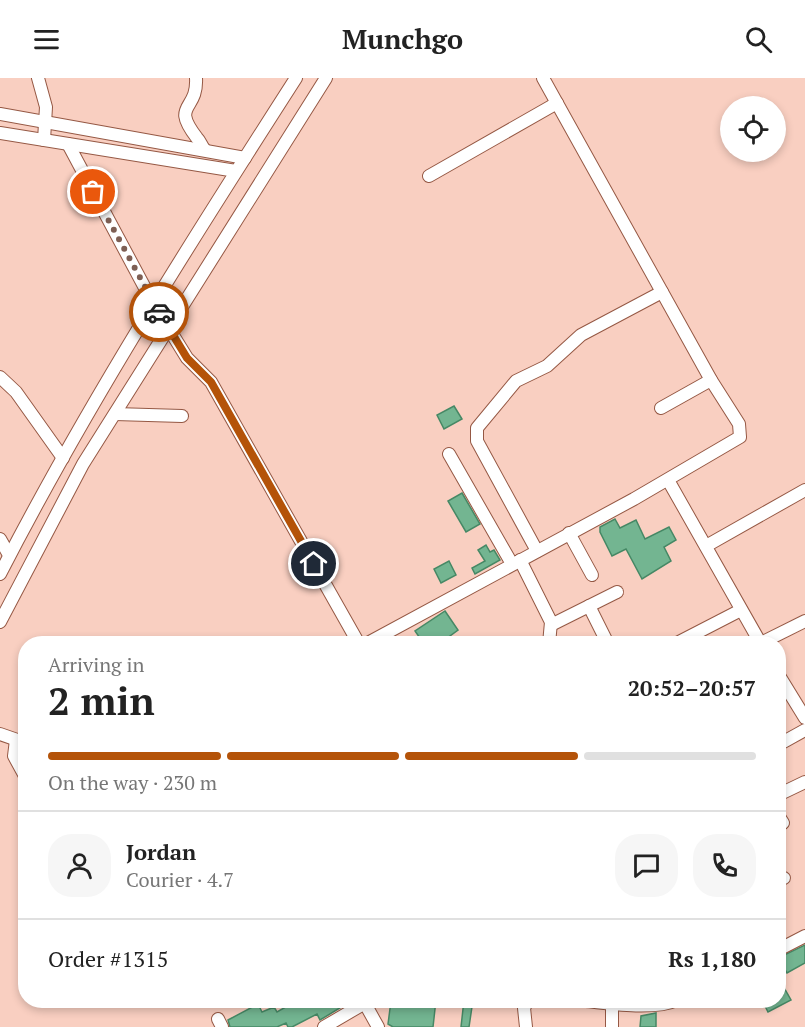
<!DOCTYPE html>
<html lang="en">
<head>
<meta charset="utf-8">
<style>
  :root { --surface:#fff; --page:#f6f6f6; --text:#222; --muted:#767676; --line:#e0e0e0; --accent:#b45309 }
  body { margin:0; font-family:"PT Serif",serif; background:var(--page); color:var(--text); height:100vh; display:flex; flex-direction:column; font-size:22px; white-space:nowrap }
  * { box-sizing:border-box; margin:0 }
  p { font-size:20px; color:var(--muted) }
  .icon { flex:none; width:33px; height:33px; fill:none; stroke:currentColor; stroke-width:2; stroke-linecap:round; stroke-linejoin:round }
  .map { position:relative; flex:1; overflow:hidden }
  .sheet { position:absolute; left:18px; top:558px; width:768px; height:372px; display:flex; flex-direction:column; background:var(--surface); border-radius:24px; box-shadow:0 3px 9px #0003 }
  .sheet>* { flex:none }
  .tools { position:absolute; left:720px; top:18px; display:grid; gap:12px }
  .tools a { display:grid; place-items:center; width:66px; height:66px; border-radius:50%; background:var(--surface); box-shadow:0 3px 9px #0003; font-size:30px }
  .pin { position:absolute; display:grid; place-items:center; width:51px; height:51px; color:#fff; margin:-26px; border:3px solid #fff; border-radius:50%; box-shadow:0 2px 6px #0007 }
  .courier { position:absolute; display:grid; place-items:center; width:60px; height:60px; margin:-30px; border:4px solid #b45309; border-radius:50%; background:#fff; color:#222; box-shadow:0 2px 8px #0007 }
  .head em { font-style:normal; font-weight:800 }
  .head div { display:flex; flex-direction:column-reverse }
  .head { display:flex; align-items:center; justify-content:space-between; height:102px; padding:0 30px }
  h1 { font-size:39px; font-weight:800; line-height:45px }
  .bar { display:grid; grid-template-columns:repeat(4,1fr); gap:9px 6px; align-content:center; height:72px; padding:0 30px }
  .bar i { height:8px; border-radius:4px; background:var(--line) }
  .bar .current { background:var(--accent) }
  .bar p { grid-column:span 4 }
  .line { display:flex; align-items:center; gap:15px; padding:0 30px; border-top:2px solid var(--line) }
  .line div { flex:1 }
  .round { display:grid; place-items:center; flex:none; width:63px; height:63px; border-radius:24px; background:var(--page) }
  header { display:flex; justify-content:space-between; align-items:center; height:78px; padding:0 30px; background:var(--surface); font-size:27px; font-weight:800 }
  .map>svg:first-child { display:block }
  .building { fill:#73b591; stroke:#468865; stroke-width:1.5 }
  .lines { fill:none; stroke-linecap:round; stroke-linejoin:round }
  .minor-casing { stroke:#955844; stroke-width:14 }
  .minor { stroke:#fff; stroke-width:12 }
  .done { stroke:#7e5f54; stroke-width:6; stroke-dasharray:0 10.8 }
  .route { stroke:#b45309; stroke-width:8 }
</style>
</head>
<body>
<header><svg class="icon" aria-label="menu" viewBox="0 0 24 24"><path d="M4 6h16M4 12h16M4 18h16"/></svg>Munchgo<svg class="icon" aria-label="search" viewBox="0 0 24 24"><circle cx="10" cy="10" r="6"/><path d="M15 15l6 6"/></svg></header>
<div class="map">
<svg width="805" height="949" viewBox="0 0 805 949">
  <rect width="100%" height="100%" fill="#f9cfc1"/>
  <g class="building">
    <polygon points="454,328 462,341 444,351 437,337"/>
    <polygon points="462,415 480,446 466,454 448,423"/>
    <polygon points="615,441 620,450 636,442 645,461 669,449 676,462 664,469 671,483 642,501 626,471 612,478 600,454 600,449"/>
    <polygon points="486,467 490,474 494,472 500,482 475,496 472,490 485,483 478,472"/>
    <polygon points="449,483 456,497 441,505 434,491"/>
    <polygon points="445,533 458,552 439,566 424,566 415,553"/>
    <polygon points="805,867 805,885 787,895 778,880"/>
    <polygon points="778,899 791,922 768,934 762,922 778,922"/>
    <polygon points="298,922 353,922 320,942 317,936 292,949 288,949 286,945 277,949 230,949 228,942 258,926 262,934 274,929 277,934"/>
    <polygon points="422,922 436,922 433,949 393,949 388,946 391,923 422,927"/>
    <polygon points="464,922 473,922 469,949 461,949"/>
    <polygon points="656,935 656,949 640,949 641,938"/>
  </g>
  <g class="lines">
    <g class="minor-casing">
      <g id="minor">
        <polyline points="38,0 46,29 44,62"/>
        <path d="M196 0C198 34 170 25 197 60 201 64 201 68 205 72"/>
        <polyline points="0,36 245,80"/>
        <polyline points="0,55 236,93"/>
        <polyline points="68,66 153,225 187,280 211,304 359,566"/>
        <polyline points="429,98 557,25"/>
        <polyline points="0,299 16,314 63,380"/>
        <polyline points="661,330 711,302"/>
        <polyline points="115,336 182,338"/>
        <polyline points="449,376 512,486"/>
        <polyline points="668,402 761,566"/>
        <polyline points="569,455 592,497"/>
        <polyline points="0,461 9,477"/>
        <polyline points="706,468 805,412"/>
        <polyline points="537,473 477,363 477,350 516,303 547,288 581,257 662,214"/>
        <polyline points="520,482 551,544 549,566"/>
        <path d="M0 496C88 325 192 162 296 0"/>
        <polyline points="589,528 608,566"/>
        <polyline points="0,544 83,386 326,0"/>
        <polyline points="551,547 617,514"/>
        <polyline points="677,565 741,532"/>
        <polyline points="761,565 805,543"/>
        <polyline points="366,566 634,421 740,359 739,346 711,302 543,0"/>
        <polyline points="778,596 805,640"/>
        <polyline points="0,656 26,665"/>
        <polyline points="16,662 14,678 26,700"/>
        <polyline points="778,667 805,652"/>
        <polyline points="778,717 805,704"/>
        <polyline points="778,737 783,745"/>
        <polyline points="778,802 784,800"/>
        <polyline points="778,872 805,858"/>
        <polyline points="363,922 378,949"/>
        <path d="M578 922C605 925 653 933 677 922"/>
        <polyline points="612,922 612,949"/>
        <polyline points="218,941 222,949"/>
        <polyline points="324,949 365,925"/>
        <polyline points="526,949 524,930 528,922"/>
      </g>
    </g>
    <use href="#minor" class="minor"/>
  </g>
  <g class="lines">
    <polyline class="done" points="93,114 159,234"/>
    <polyline class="route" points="159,234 187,280 211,304 314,486"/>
  </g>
</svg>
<div class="tools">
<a><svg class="icon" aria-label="locate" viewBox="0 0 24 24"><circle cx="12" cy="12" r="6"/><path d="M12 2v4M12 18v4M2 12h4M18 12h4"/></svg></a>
</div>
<div class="pin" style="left:93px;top:114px;background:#ea580c"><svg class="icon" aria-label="bag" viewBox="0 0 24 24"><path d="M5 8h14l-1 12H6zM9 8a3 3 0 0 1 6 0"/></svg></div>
<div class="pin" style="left:314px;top:486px;background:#1f2937"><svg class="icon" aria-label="home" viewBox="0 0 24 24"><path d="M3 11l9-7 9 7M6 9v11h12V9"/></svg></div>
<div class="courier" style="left:159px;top:234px"><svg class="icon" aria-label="car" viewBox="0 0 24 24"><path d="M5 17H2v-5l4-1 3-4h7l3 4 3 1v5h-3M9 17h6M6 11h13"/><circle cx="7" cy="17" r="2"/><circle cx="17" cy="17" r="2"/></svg></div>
<section class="sheet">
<div class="head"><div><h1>2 min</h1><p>Arriving in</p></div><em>20:52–20:57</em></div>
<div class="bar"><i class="current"></i><i class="current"></i><i class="current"></i><i></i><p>On the way · 230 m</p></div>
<div class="line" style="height:108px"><a class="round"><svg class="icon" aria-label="person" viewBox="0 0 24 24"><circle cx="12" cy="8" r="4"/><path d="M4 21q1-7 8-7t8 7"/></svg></a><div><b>Jordan</b><p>Courier · 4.7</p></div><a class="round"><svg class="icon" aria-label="chat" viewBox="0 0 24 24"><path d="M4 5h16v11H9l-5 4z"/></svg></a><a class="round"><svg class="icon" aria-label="phone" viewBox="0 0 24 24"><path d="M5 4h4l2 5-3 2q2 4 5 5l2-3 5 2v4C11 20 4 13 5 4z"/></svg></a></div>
<div class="line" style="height:78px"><div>Order #1315</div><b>Rs 1,180</b></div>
</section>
</div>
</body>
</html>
